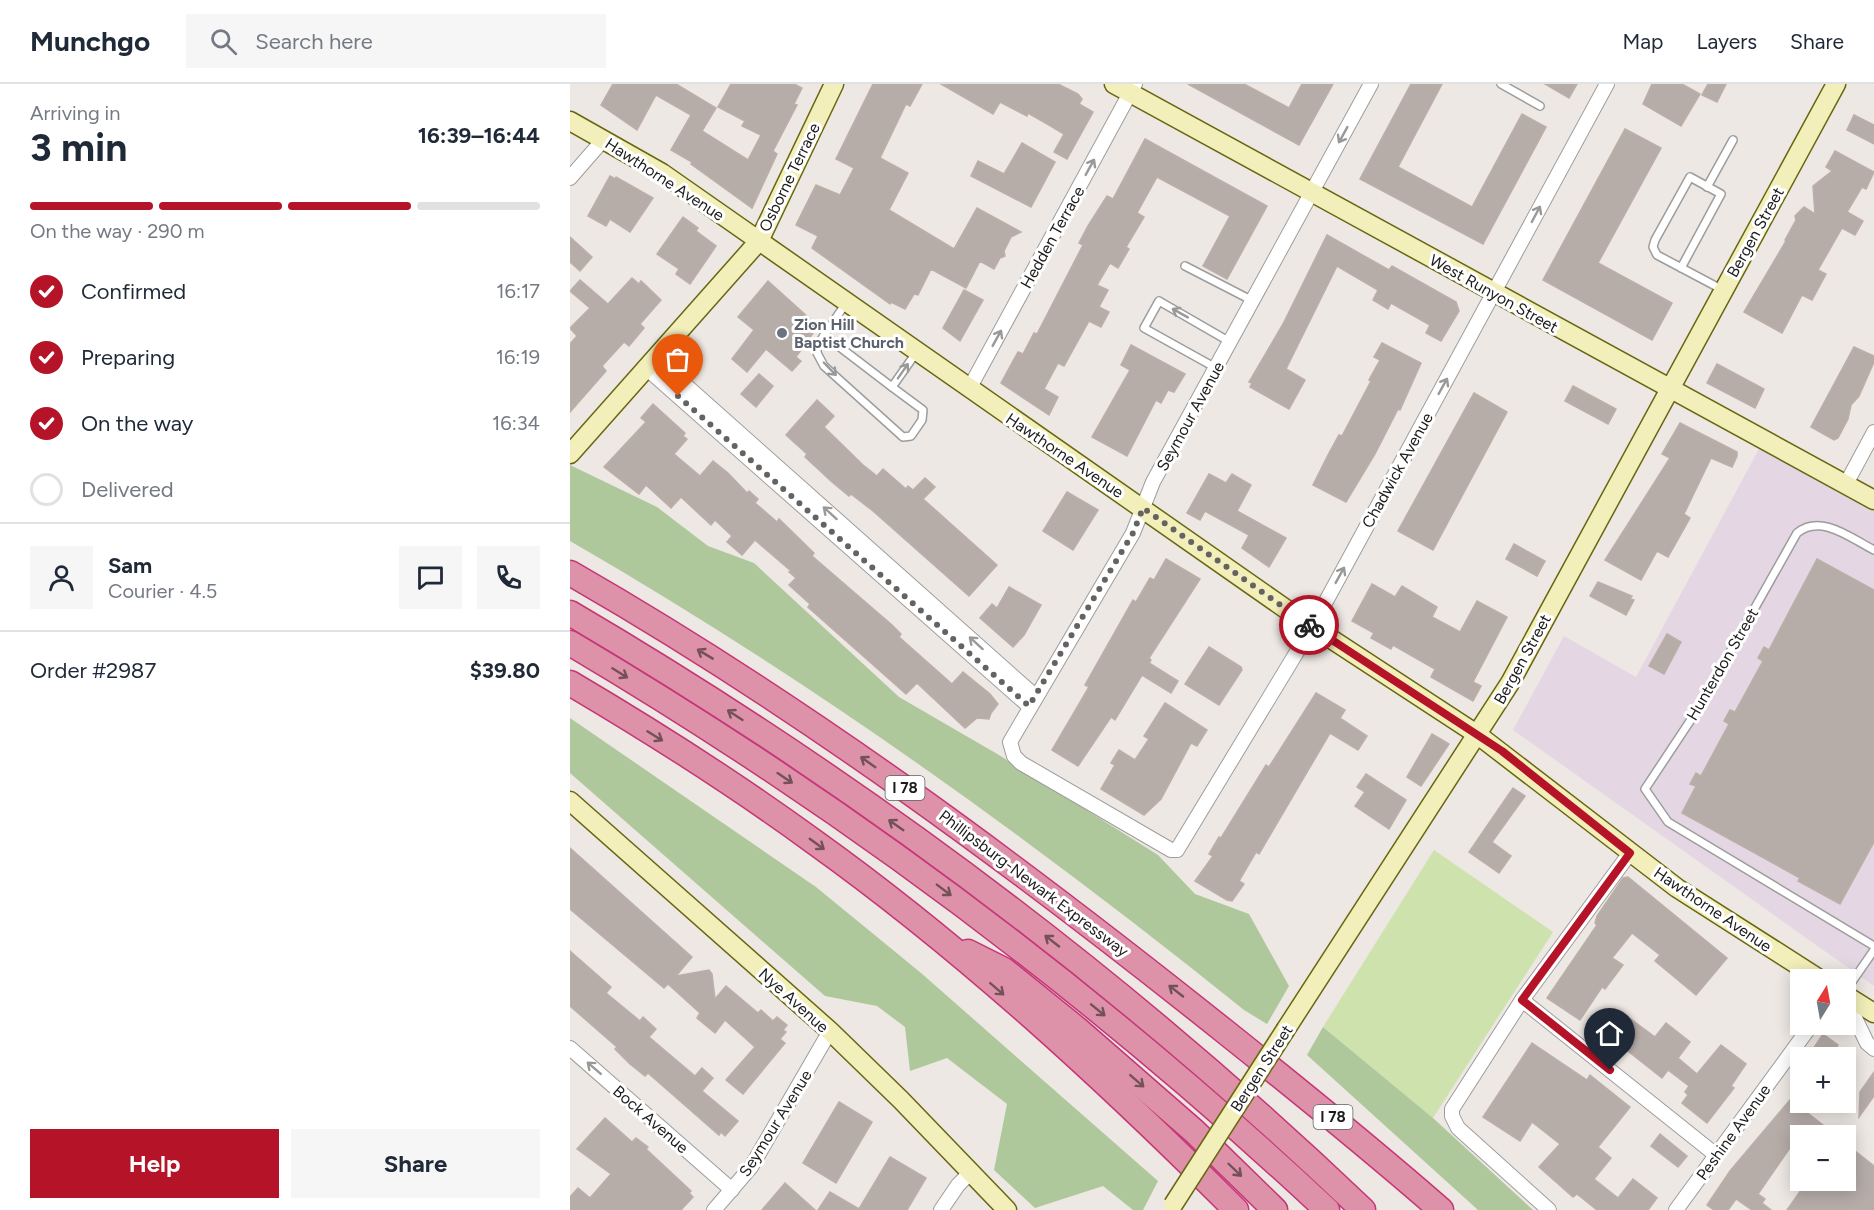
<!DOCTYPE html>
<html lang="en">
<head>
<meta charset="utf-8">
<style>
  :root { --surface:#fff; --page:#f6f6f7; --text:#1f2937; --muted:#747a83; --line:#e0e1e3; --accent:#b51327 }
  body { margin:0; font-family:Figtree,sans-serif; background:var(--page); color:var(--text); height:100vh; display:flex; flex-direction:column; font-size:22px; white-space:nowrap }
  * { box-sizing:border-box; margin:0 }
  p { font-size:20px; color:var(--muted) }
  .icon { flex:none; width:33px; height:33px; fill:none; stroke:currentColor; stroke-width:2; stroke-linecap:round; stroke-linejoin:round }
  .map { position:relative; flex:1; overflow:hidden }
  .panel { display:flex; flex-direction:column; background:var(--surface); width:570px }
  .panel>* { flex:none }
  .needle { width:39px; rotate:11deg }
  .buttons { position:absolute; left:1220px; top:885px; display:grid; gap:12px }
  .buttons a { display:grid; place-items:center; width:66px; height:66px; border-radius:0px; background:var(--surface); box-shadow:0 3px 15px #0003; font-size:30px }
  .pin { position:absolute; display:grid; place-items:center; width:51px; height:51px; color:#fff; margin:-62px -26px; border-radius:50% 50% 50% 0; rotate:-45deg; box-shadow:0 0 6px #0007 }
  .pin .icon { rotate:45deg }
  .courier { position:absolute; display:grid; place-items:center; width:60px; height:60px; margin:-30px; border:4px solid #b51327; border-radius:50%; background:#fff; color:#222; box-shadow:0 2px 8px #0007 }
  .head em { font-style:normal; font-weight:700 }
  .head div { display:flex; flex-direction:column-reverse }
  .head { display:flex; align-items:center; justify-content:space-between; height:102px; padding:0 30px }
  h1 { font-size:39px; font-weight:700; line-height:45px }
  .bar { display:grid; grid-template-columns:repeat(4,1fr); gap:9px 6px; align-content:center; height:72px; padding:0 30px }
  .bar i { height:8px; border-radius:4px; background:var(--line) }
  .bar .current { background:var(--accent) }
  .bar p { grid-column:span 4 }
  .line { display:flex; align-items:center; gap:15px; padding:0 30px; border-top:2px solid var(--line) }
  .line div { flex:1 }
  .round { display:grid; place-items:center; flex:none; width:63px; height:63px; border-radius:0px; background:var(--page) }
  ol { padding:0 30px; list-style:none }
  li { display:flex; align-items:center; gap:18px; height:66px }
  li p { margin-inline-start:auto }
  li .icon { padding:6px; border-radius:50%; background:var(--accent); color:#fff; stroke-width:4 }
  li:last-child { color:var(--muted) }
  li i { width:33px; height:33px; border:3px solid var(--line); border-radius:50% }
  .button { display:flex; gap:12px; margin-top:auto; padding:12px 30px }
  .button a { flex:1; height:69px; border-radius:0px; background:var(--accent); color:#fff; font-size:24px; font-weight:700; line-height:69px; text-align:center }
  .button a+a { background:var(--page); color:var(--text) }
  header { display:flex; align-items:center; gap:36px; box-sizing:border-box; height:84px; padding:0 30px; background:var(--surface); border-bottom:2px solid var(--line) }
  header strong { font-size:28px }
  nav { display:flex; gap:33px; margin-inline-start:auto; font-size:21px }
  .search { width:420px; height:54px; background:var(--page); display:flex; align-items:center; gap:15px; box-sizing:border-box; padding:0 21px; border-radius:0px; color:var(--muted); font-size:22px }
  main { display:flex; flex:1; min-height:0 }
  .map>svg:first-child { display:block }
  .industrial { fill:#e5d6e4 }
  .grass { fill:#cee2ad }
  .forest { fill:#aec89c }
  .building { fill:#b6ada9; stroke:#bdaea7; stroke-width:1.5 }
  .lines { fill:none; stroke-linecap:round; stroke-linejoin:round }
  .lane-casing { stroke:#9d9d9d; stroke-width:10 }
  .street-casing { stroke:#9d9d9d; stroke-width:16 }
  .secondary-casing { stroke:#68660f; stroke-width:21 }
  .highway-casing { stroke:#c63578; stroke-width:27 }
  .lane { stroke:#fff; stroke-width:7 }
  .street { stroke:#fff; stroke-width:14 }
  .secondary { stroke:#f3efbb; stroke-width:18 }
  .highway { stroke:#dd92a9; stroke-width:24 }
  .secondary-bridge-casing { stroke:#68660f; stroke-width:21; stroke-linecap:butt }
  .secondary-bridge { stroke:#f3efbb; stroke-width:18 }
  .oneway { stroke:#999 }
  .oneway2 { stroke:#73515b }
  .done { stroke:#656362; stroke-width:6; stroke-dasharray:0 10.8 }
  .route { stroke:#b51327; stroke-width:8 }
  .worship-dot { fill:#6b7280; stroke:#fff; stroke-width:2 }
  .labels { text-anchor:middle; stroke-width:6; stroke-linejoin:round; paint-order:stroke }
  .shield { fill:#fff; stroke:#606060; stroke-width:1.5 }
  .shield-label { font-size:15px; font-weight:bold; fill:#1c1c1c }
  .street-label { font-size:16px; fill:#1c1c1c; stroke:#fff }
  .worship-label { font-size:16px; font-weight:bold; fill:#5b616d; stroke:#fff; text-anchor:start }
</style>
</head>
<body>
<header>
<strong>Munchgo</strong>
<div class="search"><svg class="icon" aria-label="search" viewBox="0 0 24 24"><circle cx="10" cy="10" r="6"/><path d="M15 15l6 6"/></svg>Search here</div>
<nav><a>Map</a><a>Layers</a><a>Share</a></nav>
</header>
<main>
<section class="panel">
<div class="head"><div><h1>3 min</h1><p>Arriving in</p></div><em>16:39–16:44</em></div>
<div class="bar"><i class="current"></i><i class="current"></i><i class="current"></i><i></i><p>On the way · 290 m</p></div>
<ol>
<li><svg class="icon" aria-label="check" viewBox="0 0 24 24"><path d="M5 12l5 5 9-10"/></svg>Confirmed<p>16:17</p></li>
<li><svg class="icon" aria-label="check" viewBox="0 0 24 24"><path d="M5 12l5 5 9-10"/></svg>Preparing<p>16:19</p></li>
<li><svg class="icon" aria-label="check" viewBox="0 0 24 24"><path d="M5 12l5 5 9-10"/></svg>On the way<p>16:34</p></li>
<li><i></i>Delivered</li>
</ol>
<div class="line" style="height:108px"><a class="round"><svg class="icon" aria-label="person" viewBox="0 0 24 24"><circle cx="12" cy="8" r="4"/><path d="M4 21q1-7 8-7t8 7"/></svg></a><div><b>Sam</b><p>Courier · 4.5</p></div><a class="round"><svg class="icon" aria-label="chat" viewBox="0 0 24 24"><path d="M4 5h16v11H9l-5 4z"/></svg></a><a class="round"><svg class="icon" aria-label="phone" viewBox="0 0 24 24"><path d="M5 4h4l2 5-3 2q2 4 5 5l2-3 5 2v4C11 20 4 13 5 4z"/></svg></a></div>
<div class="line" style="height:78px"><div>Order #2987</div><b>$39.80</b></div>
<div class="button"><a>Help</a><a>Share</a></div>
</section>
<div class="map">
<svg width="1304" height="1126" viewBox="0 0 1304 1126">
  <rect width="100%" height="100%" fill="#ede8e3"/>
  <polygon class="industrial" points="1190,363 1304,427 1304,902 943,646 994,552 1066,593"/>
  <polygon class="grass" points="864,766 983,848 863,1034 753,943"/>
  <g class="forest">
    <path d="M0 381 87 423 138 462 184 479 329 613 429 671 588 771 625 810 679 830 719 902 697 940 674 926C460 754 238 594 0 457Z"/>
    <polygon points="0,634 246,803 351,889 588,1097 573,1126 563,1126 533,1102 465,1124 424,1086 437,1020 377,974 340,987 335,943 307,922 255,912 0,689"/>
    <polygon points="753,943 863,1034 963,1126 908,1126 737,971"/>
  </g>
  <g class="building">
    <polygon points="43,0 106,0 146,24 132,47 178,76 191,51 172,42 175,37 148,23 161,0 224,0 232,4 224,20 227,21 203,67 207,70 182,124 121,80 122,78 101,66 121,31 86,11 67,46 31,21"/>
    <polygon points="303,0 352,0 340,22 336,20 310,74 338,89 319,126 384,165 407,124 451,148 441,153 434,167 435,172 430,174 424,185 410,177 396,204 361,185 348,211 344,210 335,225 321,218 320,220 242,164 248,152 226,141 246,101 270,111 284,84 266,75"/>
    <polygon points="371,0 488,0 508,10 512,15 509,20 523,28 497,75 484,68 494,50 479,41 458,29 457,32 430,18 423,30"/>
    <polygon points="618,0 674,0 719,24 732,0 763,0 729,61"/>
    <polygon points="841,0 872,0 828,83 902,123 952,30 976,43 913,160 790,95"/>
    <polygon points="975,0 1007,0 999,14"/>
    <polygon points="1082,0 1112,0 1130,10 1111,42 1073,20"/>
    <polygon points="1138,0 1156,0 1147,18 1132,11"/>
    <polygon points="1284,31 1304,41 1304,60 1277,46"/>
    <polygon points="1055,45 1091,64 1028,179 1102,219 1082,256 973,196"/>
    <polygon points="575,55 697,122 657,195 633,182 660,132 587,93 567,129 574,133 556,163 559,165 548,184 540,179 527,201 538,206 529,223 539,228 531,243 519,237 494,282 488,279 474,305 488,313 479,331 431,299 448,268 453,270 464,249 467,250 513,161 509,159 518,142 537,112 543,115"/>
    <polygon points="452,59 485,78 461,123 401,92 408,77 434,90"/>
    <polygon points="1265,67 1304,88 1296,105 1292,103 1277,128 1293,137 1285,151 1272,144 1248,186 1256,190 1242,216 1232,211 1212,249 1174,228 1216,157 1215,156 1226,136 1225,132 1234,123 1245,130 1243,102 1262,87 1256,83"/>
    <polygon points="40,92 45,95 46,93 83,114 60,148 40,135 36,142 18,132"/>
    <polygon points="113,133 128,144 126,147 146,162 120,200 106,190 109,185 87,170"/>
    <polygon points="757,151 819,186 822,182 886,218 889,227 871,257 856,249 860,241 821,219 818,225 803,216 808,206 767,182 716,285 735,296 719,325 680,303 682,299 679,298 713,240"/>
    <polygon points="0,153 22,173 10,187 0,178"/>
    <polygon points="62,194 69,200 71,197 91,216 70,240 74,244 59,262 54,258 32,282 36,287 0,328 0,260 7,252 0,244 20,224 0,207 10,196 38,220"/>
    <polygon points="198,197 248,242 226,273 231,277 222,287 196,265 177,288 162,275 184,246 168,233"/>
    <polygon points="394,206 413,216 390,257 373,244"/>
    <polygon points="812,259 851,279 830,326 828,325 805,370 776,418 743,401 759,369 769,351 772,352 801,297 799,296 810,276 804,273"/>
    <polygon points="561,261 615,290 604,308 598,306 591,319 586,316 557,372 522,353 560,286 551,281"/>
    <polygon points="1284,263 1304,272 1304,278 1289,312 1281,321 1278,335 1268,354 1264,356 1241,343"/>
    <polygon points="1147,280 1194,305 1185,324 1137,299"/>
    <polygon points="189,290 203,302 186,323 171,310"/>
    <polygon points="1003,302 1046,325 1038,340 995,317"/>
    <polygon points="904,309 937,328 863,466 828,447"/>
    <polygon points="247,316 264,332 254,343 293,381 307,392 313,385 336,405 338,402 343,406 355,394 365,403 353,415 427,481 399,512 303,427 281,410 279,412 262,398 235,373 237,370 216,351"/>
    <polygon points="83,320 115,349 113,352 117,355 104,370 130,392 143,377 158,389 177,409 179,407 188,415 185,419 207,438 209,435 244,469 242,472 322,541 331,550 329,553 382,600 393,588 420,610 428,620 421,629 419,635 407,634 395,644 347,599 336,610 238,523 240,520 219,501 226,494 219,488 221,487 185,456 172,471 157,458 162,452 145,436 141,441 111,413 101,424 76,401 69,410 34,383 76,338 71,334"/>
    <polygon points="1110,339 1167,368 1167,372 1162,383 1141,374 1114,430 1120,434 1098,473 1087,467 1071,496 1035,476 1100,374 1092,370"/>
    <polygon points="639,390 656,399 662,390 681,401 667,427 716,454 699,483 672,464 679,451 635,427 630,436 617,429"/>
    <polygon points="497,408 528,426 503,466 473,447"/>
    <polygon points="944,460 975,477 967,492 936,475"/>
    <polygon points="596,475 630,495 579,574 581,576 579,579 608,597 601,609 572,591 545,636 541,633 508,682 482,666 519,603 515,601 563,516 566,518 580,494 584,496"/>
    <polygon points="1247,475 1304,506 1304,758 1270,820 1228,797 1230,794 1112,729 1126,702 1120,700 1126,689 1131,692 1159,640 1154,637 1160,626 1165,628 1193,577 1188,574 1194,563 1199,566"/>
    <polygon points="1028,498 1062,512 1060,515 1064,516 1056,531 1020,512"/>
    <polygon points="802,500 825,513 832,502 867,523 862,533 890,548 907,517 937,533 903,598 911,602 903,617 861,593 865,585 823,561 821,565 801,554 804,549 782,537"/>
    <polygon points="439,503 471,521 454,551 443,563 410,534 422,520 427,524"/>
    <polygon points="1097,550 1111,558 1094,590 1079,582"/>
    <polygon points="639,563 671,583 672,586 649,621 615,600"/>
    <polygon points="746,609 775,626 770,634 797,652 788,666 760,649 689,770 686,768 669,797 674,800 662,817 657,816 625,797 643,772 639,770 649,753 651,754 696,681 699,683"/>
    <polygon points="595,619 637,646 627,662 621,659 591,715 574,731 531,705 545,681 541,679 549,666 565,676 579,655 574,652"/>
    <polygon points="862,650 879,660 851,702 837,693"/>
    <polygon points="796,690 836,716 819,745 785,722 795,708 787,703"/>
    <polygon points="943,704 955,712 922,758 941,772 929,789 899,768"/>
    <polygon points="0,764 122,873 106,892 139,886 142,890 145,915 156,902 188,929 191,926 203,937 207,933 217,941 213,946 216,948 210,955 215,959 173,1010 156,996 185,963 155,936 145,949 127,934 130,929 98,900 94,904 0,825"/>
    <polygon points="1058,793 1157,874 1126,911 1085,877 1090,871 1062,849 1042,874 1053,881 1035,905 1032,903 1010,936 977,914 1027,841 1025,839 1027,832 1053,794"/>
    <polygon points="0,867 41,903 36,909 70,937 73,933 86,945 79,953 125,992 132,984 143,994 132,1007 168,1037 155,1052 151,1048 149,1051 78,989 75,992 60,980 45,965 47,963 0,922"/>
    <polygon points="1058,933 1085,953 1096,939 1120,958 1108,974 1127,990 1151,961 1176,980 1161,1002 1164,1004 1137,1039 1112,1019 1118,1011 1115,1008 1119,1002 1098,986 1092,994 1054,964 1048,971 1035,961"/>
    <polygon points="1253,950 1268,961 1260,974 1237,974"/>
    <polygon points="962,959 1017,996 1020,991 1060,1023 1028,1063 1041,1074 1024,1095 1048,1114 1063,1095 1087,1114 1078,1126 1027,1126 1007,1110 1003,1113 969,1083 990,1060 962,1038 950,1057 913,1033"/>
    <polygon points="1304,988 1304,1012 1289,1033 1290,1008"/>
    <polygon points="1230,1004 1230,1023 1267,1052 1241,1052 1233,1045 1188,1110 1195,1115 1192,1119 1201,1126 1182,1126 1166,1115 1158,1126 1144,1126 1137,1121 1160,1087"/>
    <polygon points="269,1018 302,1038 266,1099 233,1079"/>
    <polygon points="35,1034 62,1058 66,1054 78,1063 76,1065 121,1107 119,1109 123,1113 111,1126 0,1126 0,1113 8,1104 20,1114 41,1090 7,1065"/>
    <polygon points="1090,1050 1117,1072 1108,1083 1081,1062"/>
    <polygon points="1275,1059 1304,1082 1304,1126 1217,1126 1238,1096 1275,1096"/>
    <polygon points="320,1073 356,1094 337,1126 248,1126 260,1108 289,1125"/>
    <polygon points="215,1099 245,1126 192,1126"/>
  </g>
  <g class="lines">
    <g class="lane-casing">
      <g id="lane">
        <polyline points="931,0 970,22"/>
        <polyline points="1137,103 1163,56"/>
        <polyline points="615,182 683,217"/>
        <polyline points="1111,184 1151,110 1120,93 1085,156 1083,163 1087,171 1153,206"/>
        <polyline points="276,219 247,262 247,269 254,282 333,353 341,352 352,336 353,326 322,303 346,269"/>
        <polyline points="254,251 322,303"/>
        <polyline points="646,284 574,244 589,217 660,258"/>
        <path d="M1304 466C1282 455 1251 429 1227 449L1128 625 1075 705 1098 738 1304 862"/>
        <polyline points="1275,908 1304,866"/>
      </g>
    </g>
    <g class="street-casing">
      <g id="street">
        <polyline points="801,0 583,398 563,449 440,658 444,672 451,679 601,766 607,766 742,543 1037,0"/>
        <polyline points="0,94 34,55"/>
        <polyline points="84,273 465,612"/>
        <polyline points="75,283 459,622"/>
        <polyline points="399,305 565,0"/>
        <polyline points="1276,400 1304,348"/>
        <polyline points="1275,913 1297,959 1304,965"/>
        <polyline points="952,916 1146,1071"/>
        <polyline points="0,964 162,1106"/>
        <polyline points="144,1126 181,1083 260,947"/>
        <polyline points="371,1126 388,1101 401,1088"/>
        <polyline points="979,1126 888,1044 882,1032 882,1025 952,916 1060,769"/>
        <polyline points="1106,1126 1242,940"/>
      </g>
    </g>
    <g class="secondary-casing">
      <g id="secondary">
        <polyline points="544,0 1304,416"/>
        <polyline points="0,37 92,89 723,530 908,651 1107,804 1251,896"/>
        <polyline points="0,370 189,157 264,0"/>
        <polyline points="0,717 260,947 331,1016 437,1126"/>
        <polyline points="1275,911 1304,929"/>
        <polyline points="716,945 940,599 1266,0"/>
      </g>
    </g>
    <g class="highway-casing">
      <g id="highway">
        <path d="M0 489C232 622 445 780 653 946 727 1005 800 1064 871 1126"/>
        <path d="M0 529C286 697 553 897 793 1126"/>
        <path d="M0 559C272 720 526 910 757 1126"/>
        <path d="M0 599C83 648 165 700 243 757 394 865 535 995 666 1126"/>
        <polyline points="398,868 434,886 507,945 624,1047 705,1126"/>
      </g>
    </g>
    <use href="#lane" class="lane"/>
    <use href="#street" class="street"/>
    <use href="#secondary" class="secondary"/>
    <use href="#highway" class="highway"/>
    <g class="secondary-bridge-casing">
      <polyline id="secondary-bridge" points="603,1121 716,945"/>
    </g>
    <use href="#secondary-bridge" class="secondary-bridge"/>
  </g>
  <defs><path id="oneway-shaft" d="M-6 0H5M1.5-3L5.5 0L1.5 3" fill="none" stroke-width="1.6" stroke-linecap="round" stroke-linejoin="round" transform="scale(1.5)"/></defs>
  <g class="oneway">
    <use href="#oneway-shaft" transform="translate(773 51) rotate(119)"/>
    <use href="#oneway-shaft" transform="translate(520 83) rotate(-61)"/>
    <use href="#oneway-shaft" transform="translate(966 130) rotate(-62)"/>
    <use href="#oneway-shaft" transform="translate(610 229) rotate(-151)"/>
    <use href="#oneway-shaft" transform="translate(427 254) rotate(-61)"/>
    <use href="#oneway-shaft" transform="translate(260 285) rotate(46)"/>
    <use href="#oneway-shaft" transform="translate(333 287) rotate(-55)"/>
    <use href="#oneway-shaft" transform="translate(873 302) rotate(-61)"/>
    <use href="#oneway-shaft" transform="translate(260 429) rotate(-138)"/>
    <use href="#oneway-shaft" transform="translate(770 491) rotate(-61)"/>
    <use href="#oneway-shaft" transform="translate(406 559) rotate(-138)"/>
    <use href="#oneway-shaft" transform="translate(24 984) rotate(-139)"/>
  </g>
  <g class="oneway2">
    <use href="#oneway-shaft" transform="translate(135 570) rotate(-149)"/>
    <use href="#oneway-shaft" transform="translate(50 589) rotate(32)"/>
    <use href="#oneway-shaft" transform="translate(165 631) rotate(-147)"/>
    <use href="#oneway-shaft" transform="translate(85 652) rotate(32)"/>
    <use href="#oneway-shaft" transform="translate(298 678) rotate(-145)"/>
    <use href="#oneway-shaft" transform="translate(215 694) rotate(34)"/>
    <use href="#oneway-shaft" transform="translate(326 741) rotate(-145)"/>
    <use href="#oneway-shaft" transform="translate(247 760) rotate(36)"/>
    <use href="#oneway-shaft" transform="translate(374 806) rotate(37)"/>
    <use href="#oneway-shaft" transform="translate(482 857) rotate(-142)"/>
    <use href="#oneway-shaft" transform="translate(427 905) rotate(41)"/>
    <use href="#oneway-shaft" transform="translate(606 907) rotate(-142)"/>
    <use href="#oneway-shaft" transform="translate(528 926) rotate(39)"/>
    <use href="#oneway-shaft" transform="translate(567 997) rotate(41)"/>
    <use href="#oneway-shaft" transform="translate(665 1086) rotate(44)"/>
  </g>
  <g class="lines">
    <polyline class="done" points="108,312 459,622 563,449 573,424 739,541"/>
    <polyline class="route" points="739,541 932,667 1060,769 952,916 1040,986"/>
  </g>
  <circle class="worship-dot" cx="212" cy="249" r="6"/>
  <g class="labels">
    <g class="shield">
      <rect x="315.5" y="692" width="39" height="24" rx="4.5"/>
      <rect x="743.5" y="1021" width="39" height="24" rx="4.5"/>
    </g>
    <g class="shield-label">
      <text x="335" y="709">I 78</text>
      <text x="763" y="1038">I 78</text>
    </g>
    <g class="street-label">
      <text transform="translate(219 93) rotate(-64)" y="6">Osborne Terrace</text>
      <text transform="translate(95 95) rotate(33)" y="6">Hawthorne Avenue</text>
      <text transform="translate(1185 148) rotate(-61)" y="6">Bergen Street</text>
      <text transform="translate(482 153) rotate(-61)" y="6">Hedden Terrace</text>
      <text transform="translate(924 209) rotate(29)" y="6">West Runyon Street</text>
      <text transform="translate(620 332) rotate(-61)" y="6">Seymour Avenue</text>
      <text transform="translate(495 371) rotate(34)" y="6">Hawthorne Avenue</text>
      <text transform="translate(827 386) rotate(-61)" y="6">Chadwick Avenue</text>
      <text transform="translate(952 575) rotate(-61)" y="6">Bergen Street</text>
      <text transform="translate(1152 580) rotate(-60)" y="6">Hunterdon Street</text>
      <text transform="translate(464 799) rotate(37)" y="6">Phillipsburg-Newark Expressway</text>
      <text transform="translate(1143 825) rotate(34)" y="6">Hawthorne Avenue</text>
      <text transform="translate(224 916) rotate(42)" y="6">Nye Avenue</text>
      <text transform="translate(691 984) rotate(-57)" y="6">Bergen Street</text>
      <text transform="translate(81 1035) rotate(41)" y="6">Bock Avenue</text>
      <text transform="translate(205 1039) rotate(-58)" y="6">Seymour Avenue</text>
      <text transform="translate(1163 1048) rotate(-54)" y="6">Peshine Avenue</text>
    </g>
    <g class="worship-label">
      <text x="224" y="246">Zion Hill<tspan x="224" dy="18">Baptist Church</tspan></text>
    </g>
  </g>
</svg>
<div class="buttons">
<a><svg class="needle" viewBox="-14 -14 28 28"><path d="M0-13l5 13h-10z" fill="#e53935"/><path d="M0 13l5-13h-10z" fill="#747a83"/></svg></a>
<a>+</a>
<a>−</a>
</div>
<div class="pin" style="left:108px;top:312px;background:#ea580c"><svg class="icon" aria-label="bag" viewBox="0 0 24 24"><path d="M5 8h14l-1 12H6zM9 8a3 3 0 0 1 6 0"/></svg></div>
<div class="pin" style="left:1040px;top:986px;background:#1f2937"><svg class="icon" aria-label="home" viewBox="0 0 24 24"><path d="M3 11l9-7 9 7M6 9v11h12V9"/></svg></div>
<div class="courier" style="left:739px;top:541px"><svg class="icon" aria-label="bike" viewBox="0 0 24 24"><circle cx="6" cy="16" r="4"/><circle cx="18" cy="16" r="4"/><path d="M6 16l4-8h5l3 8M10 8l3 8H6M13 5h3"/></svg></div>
</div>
</main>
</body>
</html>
